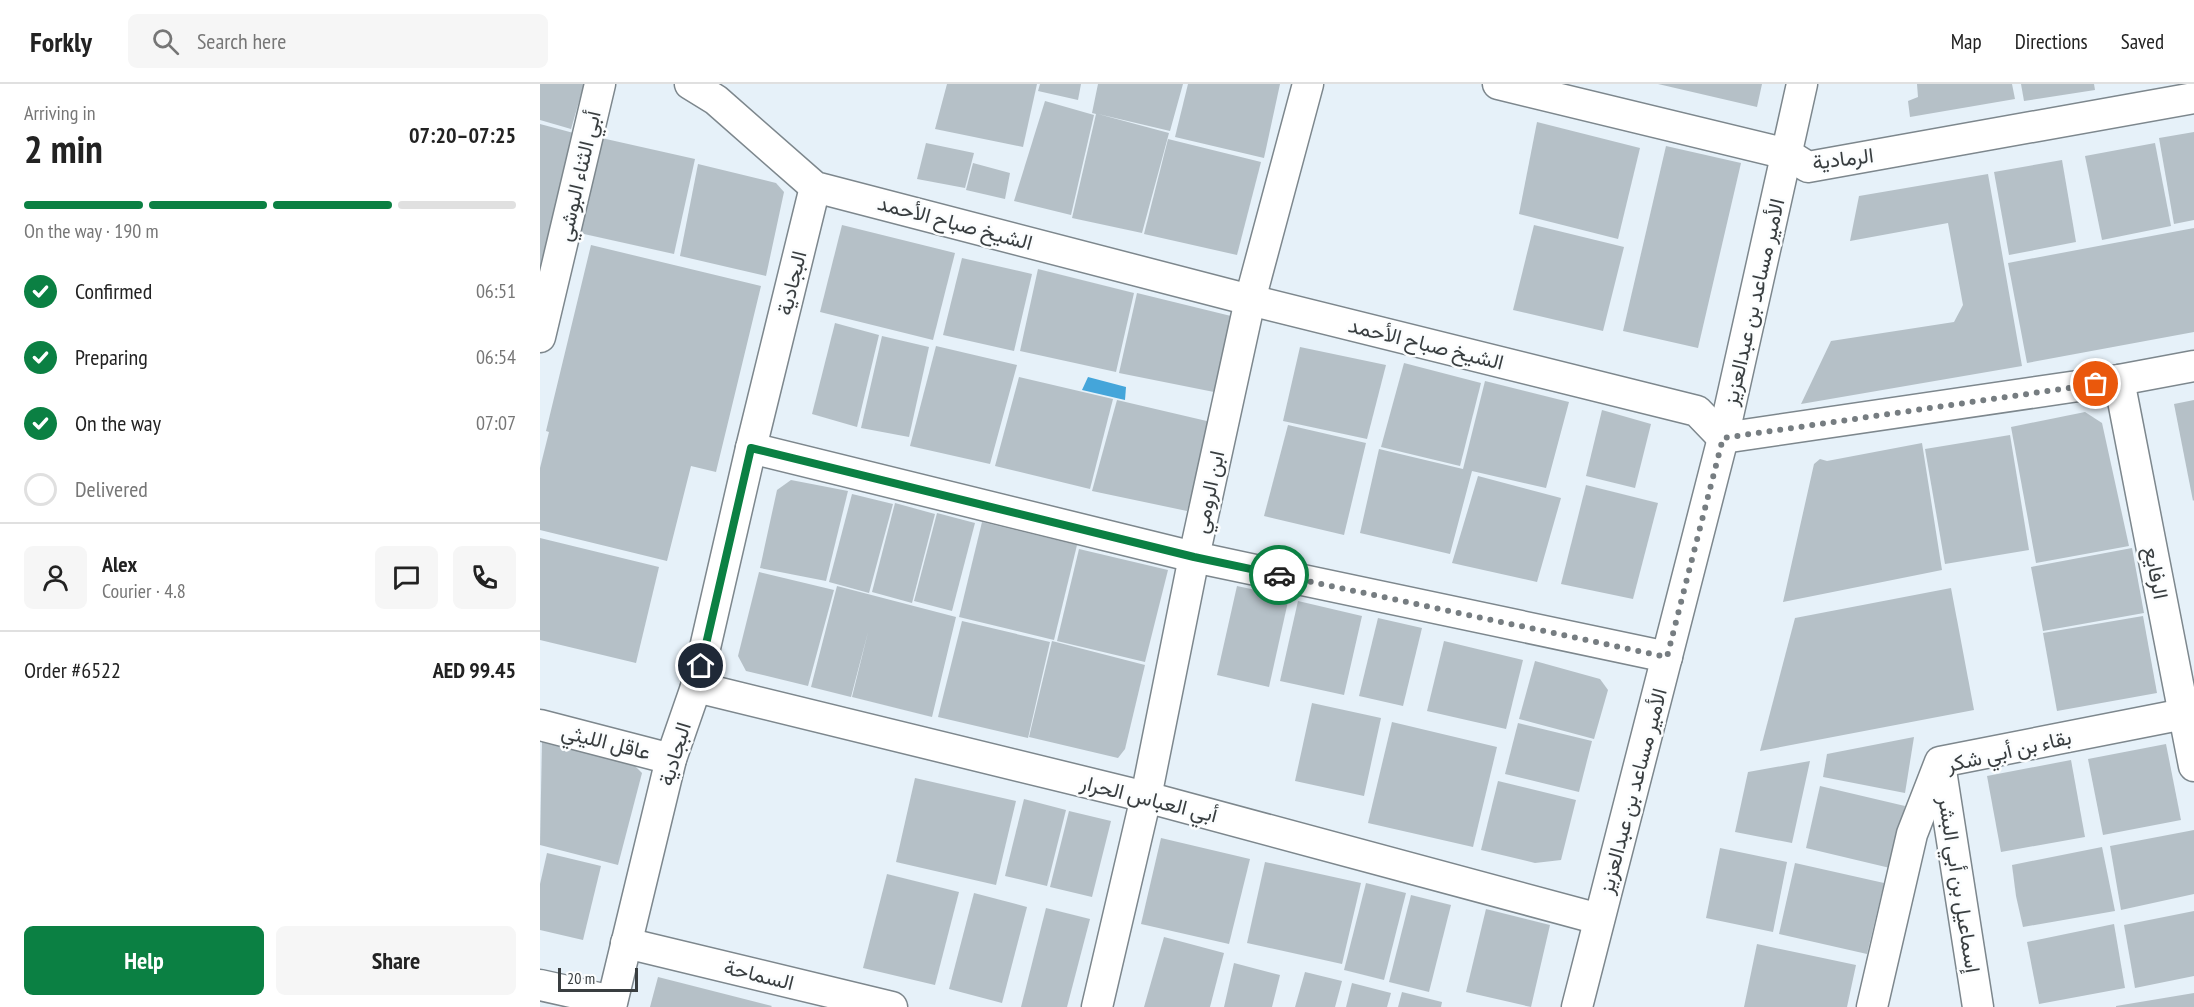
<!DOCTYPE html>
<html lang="en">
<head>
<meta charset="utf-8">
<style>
  :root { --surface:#fff; --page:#f6f6f6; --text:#222; --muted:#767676; --line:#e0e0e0; --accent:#0b8043 }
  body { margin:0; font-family:"PT Sans Narrow",Vazirmatn,sans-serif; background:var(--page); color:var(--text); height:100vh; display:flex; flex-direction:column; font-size:22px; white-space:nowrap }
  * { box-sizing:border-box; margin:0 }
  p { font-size:20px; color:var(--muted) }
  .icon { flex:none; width:33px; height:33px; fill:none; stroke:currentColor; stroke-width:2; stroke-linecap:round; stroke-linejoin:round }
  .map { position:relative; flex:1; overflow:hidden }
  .details { display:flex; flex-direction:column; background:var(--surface); width:540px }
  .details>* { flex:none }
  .scale { position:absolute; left:18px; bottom:15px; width:80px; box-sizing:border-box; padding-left:6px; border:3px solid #393e40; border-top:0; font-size:16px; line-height:21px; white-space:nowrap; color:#393e40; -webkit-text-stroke:4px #fbfdfe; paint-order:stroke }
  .pin { position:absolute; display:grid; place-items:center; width:51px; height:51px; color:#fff; margin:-26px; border:3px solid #fff; border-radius:50%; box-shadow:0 2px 6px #0007 }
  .courier { position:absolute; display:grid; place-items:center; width:60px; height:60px; margin:-30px; border:4px solid #0b8043; border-radius:50%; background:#fff; color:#222; box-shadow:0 2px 8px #0007 }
  .headline em { font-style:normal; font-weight:700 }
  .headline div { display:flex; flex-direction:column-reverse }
  .headline { display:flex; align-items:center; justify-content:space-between; height:102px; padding:0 24px }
  h1 { font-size:39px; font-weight:700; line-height:45px }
  .bar { display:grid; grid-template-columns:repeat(4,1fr); gap:9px 6px; align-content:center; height:72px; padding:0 24px }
  .bar i { height:8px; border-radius:4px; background:var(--line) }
  .bar .current { background:var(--accent) }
  .bar p { grid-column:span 4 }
  .line { display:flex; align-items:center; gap:15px; padding:0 24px; border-top:2px solid var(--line) }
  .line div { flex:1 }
  .round { display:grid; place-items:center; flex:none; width:63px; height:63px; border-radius:9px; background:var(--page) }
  ol { padding:0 24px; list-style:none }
  li { display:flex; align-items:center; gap:18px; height:66px }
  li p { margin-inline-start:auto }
  li .icon { padding:6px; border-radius:50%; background:var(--accent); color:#fff; stroke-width:4 }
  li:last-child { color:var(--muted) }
  li i { width:33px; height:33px; border:3px solid var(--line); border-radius:50% }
  .cta { display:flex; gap:12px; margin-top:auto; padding:12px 24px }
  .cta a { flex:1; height:69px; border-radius:9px; background:var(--accent); color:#fff; font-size:24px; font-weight:700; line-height:69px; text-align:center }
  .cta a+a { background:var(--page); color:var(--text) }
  header { display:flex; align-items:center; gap:36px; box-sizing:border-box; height:84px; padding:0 30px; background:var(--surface); border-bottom:2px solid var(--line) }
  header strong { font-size:28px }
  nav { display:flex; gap:33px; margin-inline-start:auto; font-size:21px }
  .search { width:420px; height:54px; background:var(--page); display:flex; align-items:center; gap:15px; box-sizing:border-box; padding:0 21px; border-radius:9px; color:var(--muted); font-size:22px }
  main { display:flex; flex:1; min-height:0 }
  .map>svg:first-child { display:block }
  .water { fill:#44a5da }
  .building { fill:#b5c0c7 }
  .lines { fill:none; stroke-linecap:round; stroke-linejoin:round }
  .minor-casing { stroke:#7d878d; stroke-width:33 }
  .minor { stroke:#fff; stroke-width:30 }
  .done { stroke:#767d81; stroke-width:6; stroke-dasharray:0 10.8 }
  .route { stroke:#0b8043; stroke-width:8 }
  .labels { text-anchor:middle; stroke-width:5; stroke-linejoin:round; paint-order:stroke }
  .street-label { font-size:21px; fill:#393e40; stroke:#fbfdfe }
</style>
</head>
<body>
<header>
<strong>Forkly</strong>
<div class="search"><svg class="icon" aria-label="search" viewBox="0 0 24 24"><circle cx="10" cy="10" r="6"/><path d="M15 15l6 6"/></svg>Search here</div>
<nav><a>Map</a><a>Directions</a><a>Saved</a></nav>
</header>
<main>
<section class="details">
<div class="headline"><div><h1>2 min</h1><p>Arriving in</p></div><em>07:20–07:25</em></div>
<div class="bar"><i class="current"></i><i class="current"></i><i class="current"></i><i></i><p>On the way · 190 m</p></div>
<ol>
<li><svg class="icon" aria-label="check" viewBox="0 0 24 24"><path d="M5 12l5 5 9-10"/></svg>Confirmed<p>06:51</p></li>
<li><svg class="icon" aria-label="check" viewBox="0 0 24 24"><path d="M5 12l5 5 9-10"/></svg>Preparing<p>06:54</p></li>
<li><svg class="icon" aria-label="check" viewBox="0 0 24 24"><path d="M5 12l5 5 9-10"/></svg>On the way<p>07:07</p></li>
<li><i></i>Delivered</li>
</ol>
<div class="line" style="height:108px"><a class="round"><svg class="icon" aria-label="person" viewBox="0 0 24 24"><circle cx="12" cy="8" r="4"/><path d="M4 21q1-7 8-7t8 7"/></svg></a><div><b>Alex</b><p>Courier · 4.8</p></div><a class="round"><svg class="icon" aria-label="chat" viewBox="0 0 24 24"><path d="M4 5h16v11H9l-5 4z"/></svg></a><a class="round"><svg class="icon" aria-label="phone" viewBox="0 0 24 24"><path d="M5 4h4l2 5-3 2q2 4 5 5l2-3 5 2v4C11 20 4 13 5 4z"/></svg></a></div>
<div class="line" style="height:78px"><div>Order #6522</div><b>AED 99.45</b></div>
<div class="cta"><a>Help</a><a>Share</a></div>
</section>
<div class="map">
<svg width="1654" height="923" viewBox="0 0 1654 923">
  <rect width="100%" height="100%" fill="#e6f1f9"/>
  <polygon class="water" points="548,293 586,303 585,316 542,306"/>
  <g class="building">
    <polygon points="0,0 44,0 31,45 0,36"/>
    <polygon points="407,0 497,0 483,63 395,45"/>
    <polygon points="500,0 541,0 538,16 498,7"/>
    <polygon points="558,0 643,0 630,47 558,30 629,49 602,149 532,134 556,30 552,29"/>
    <polygon points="648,0 740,0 724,74 635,53"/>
    <polygon points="1118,0 1222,0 1217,23"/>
    <polygon points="1377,0 1472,0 1475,15 1370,33 1368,17 1378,13"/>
    <polygon points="1481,0 1554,0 1555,6 1484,17"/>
    <polygon points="505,17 554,31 531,131 474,117"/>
    <polygon points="997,38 1100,64 1078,155 979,130"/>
    <polygon points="0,40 41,51 0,224"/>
    <polygon points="1654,48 1654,136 1634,140 1619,54"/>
    <polygon points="57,53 155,75 134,170 35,148"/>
    <polygon points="628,55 721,78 697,171 604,150"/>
    <polygon points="386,59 434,69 425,104 377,95"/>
    <polygon points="1615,59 1631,142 1562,156 1545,72"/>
    <polygon points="1126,62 1201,79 1158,264 1083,247"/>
    <polygon points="1522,76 1536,158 1469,171 1454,88"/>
    <polygon points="433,79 470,89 465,115 426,106"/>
    <polygon points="158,80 236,99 244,108 226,192 140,172"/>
    <polygon points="1448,90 1482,282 1261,320 1291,257 1414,238 1423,221 1408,139 1310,157 1319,112"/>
    <polygon points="302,141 415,169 393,256 280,228"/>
    <polygon points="994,141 1084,163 1063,247 973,226"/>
    <polygon points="1654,144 1654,248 1487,279 1468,179"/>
    <polygon points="51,161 221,202 176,388 151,382 127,477 0,446 0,384 9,348 6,347"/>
    <polygon points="422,174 492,190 474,267 403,251"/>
    <polygon points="498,185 594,209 576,288 480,267"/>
    <polygon points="597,209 691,232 674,308 579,289"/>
    <polygon points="295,239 339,251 317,343 272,330"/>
    <polygon points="342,252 389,263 369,353 321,344"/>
    <polygon points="396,262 477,281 450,380 370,362"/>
    <polygon points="760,263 846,281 827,355 743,337"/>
    <polygon points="864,279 941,299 920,382 841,363"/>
    <polygon points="479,293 573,315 550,405 455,382"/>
    <polygon points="945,297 1029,318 1006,404 932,387 910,470 820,449 839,365 923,385"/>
    <polygon points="577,316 671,338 647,427 552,407"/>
    <polygon points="1654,316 1654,416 1653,417 1634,320"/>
    <polygon points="1062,326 1111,340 1095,404 1046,392"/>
    <polygon points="1545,328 1562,339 1589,462 1496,479 1471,343"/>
    <polygon points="748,341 826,359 804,451 724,432"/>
    <polygon points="1470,351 1489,466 1405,480 1385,365"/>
    <polygon points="1382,359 1402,486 1243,518 1274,380 1280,375 1287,377"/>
    <polygon points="938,392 1021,414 997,498 912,479"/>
    <polygon points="251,396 308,407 286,497 220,484 237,406"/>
    <polygon points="1046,401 1118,419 1093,515 1021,500"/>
    <polygon points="312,410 353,420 329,509 289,498"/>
    <polygon points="355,419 395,430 372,519 332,508"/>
    <polygon points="397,429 435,439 412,527 374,517"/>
    <polygon points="442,438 537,461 514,556 419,533"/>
    <polygon points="0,454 119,483 96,579 0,556"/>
    <polygon points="1592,464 1604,529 1503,547 1491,483"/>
    <polygon points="539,465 628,486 605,578 517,557"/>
    <polygon points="219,488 294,506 268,602 206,587 198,572"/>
    <polygon points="297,502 416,533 392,633 312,613 328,548 311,613 271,603"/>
    <polygon points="697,502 749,513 729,603 677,591"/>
    <polygon points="1411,504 1434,626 1220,667 1255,534"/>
    <polygon points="758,517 822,532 804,611 740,597"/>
    <polygon points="1603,532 1617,609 1517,627 1503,549"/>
    <polygon points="838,534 882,544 863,622 819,612"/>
    <polygon points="422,537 510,558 488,654 398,633"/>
    <polygon points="512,557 605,581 585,665 578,674 489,653"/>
    <polygon points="904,557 983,576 966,645 887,627"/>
    <polygon points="995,577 1060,595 1068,606 1054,655 979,635"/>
    <polygon points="772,619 841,634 824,712 755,697"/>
    <polygon points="852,638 957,663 933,763 828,739"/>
    <polygon points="978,639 1052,657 1039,708 965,690"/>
    <polygon points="1374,653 1365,709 1283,693 1287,670"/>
    <polygon points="2,657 94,681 102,689 78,781 0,761"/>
    <polygon points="1626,660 1641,736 1563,751 1548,675"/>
    <polygon points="1531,676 1545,753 1461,768 1447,692"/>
    <polygon points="1270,677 1252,759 1195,748 1208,688"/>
    <polygon points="375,694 476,717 456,801 356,778"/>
    <polygon points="958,697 1036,716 1021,776 995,779 941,766"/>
    <polygon points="1280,702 1365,722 1350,784 1266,764"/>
    <polygon points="484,715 526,726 507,802 465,792"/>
    <polygon points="529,727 571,737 552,813 510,803"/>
    <polygon points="1654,746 1654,810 1581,826 1570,762"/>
    <polygon points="621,754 710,775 689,860 601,840"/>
    <polygon points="1562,763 1575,827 1483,843 1476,812 1472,781"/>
    <polygon points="1180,764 1247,778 1233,848 1166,834"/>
    <polygon points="7,769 61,782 43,856 0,846 0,800"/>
    <polygon points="725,778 821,799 802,880 707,859"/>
    <polygon points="1255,779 1344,799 1327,870 1239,850"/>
    <polygon points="347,790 419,808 395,901 323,884"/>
    <polygon points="826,799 866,809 844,896 804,886"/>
    <polygon points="434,809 487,823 462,919 409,905"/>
    <polygon points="871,811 911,821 889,908 849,898"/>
    <polygon points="506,824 550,835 527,923 481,923"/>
    <polygon points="946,825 1010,841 991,923 926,908"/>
    <polygon points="1654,827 1654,892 1595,904 1584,841"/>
    <polygon points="1574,840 1585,904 1499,920 1487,858"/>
    <polygon points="624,853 684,869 670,923 604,923"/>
    <polygon points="1217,860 1316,881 1307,923 1204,923"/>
    <polygon points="694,879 740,891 732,923 684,923"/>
    <polygon points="765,888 802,897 795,923 755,923"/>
    <polygon points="118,893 232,922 231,923 110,923"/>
    <polygon points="812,899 851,909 847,923 806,923"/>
    <polygon points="862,908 902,918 901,923 858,923"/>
    <polygon points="1654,909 1654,923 1576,923 1576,922"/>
  </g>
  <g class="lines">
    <g class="minor-casing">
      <g id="minor">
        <polyline points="150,0 176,16 275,103 710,216 1157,327 1183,354 1579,296 1654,282"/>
        <polyline points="958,0 1247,70 1268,83 1654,14"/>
        <polyline points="0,253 60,0"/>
        <polyline points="1579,296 1654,682"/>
        <polyline points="211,364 654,473 1127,573"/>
        <polyline points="156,603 606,713 1059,835"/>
        <polyline points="0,641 131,675"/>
        <polyline points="1400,680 1438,923"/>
        <polyline points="86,859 352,923"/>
        <polyline points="0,901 72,917"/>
        <polyline points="71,923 131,675 156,603 211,364 275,103"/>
        <polyline points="557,923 606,713 654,473 710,216 768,0"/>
        <polyline points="1037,923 1183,354 1262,0"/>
        <polyline points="1332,923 1372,750 1400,678 1644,630"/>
      </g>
    </g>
    <use href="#minor" class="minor"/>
  </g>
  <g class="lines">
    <polyline class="done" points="739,491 1127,573 1183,354 1556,300"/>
    <polyline class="route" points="161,582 211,364 654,473 739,491"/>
  </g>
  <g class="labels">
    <g class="street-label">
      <text transform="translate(1303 75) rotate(-7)" y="7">الرمادية</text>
      <text transform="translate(39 92) rotate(-77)" y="7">أبي الثناء البوشي</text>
      <text transform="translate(415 139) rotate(15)" y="7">الشيخ صباح الأحمد</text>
      <text transform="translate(252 199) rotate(-76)" y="7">البجادية</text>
      <text transform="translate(1214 218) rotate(-77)" y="7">الأمير مساعد بن عبدالعزيز</text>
      <text transform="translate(886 260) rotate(14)" y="7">الشيخ صباح الأحمد</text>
      <text transform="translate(669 408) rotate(-78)" y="7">ابن الرومي</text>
      <text transform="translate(1616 489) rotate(79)" y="7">الرفايع</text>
      <text transform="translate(66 658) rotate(14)" y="7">عاقل الليثي</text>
      <text transform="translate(1469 667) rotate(-13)" y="7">بقاء بن أبي شكر</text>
      <text transform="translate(135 670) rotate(-73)" y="7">البجادية</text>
      <text transform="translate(1093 707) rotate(-75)" y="7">الأمير مساعد بن عبدالعزيز</text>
      <text transform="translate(609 715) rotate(14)" y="7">أبي العباس الحرار</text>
      <text transform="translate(1419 801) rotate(81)" y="7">إسماعيل بن أبي البشر</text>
      <text transform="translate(219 891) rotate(14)" y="7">السماحة</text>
    </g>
  </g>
</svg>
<div class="scale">20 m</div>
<div class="pin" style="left:1556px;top:300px;background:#ea580c"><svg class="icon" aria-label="bag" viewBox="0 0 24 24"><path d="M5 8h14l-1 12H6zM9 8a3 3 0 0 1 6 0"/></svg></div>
<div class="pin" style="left:161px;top:582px;background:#1f2937"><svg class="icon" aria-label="home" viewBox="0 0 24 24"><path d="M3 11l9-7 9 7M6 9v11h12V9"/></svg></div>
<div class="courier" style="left:739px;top:491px"><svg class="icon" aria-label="car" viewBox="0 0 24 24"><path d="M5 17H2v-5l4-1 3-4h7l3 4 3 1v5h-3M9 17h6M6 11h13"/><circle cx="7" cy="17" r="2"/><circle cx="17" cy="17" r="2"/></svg></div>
</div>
</main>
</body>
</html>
